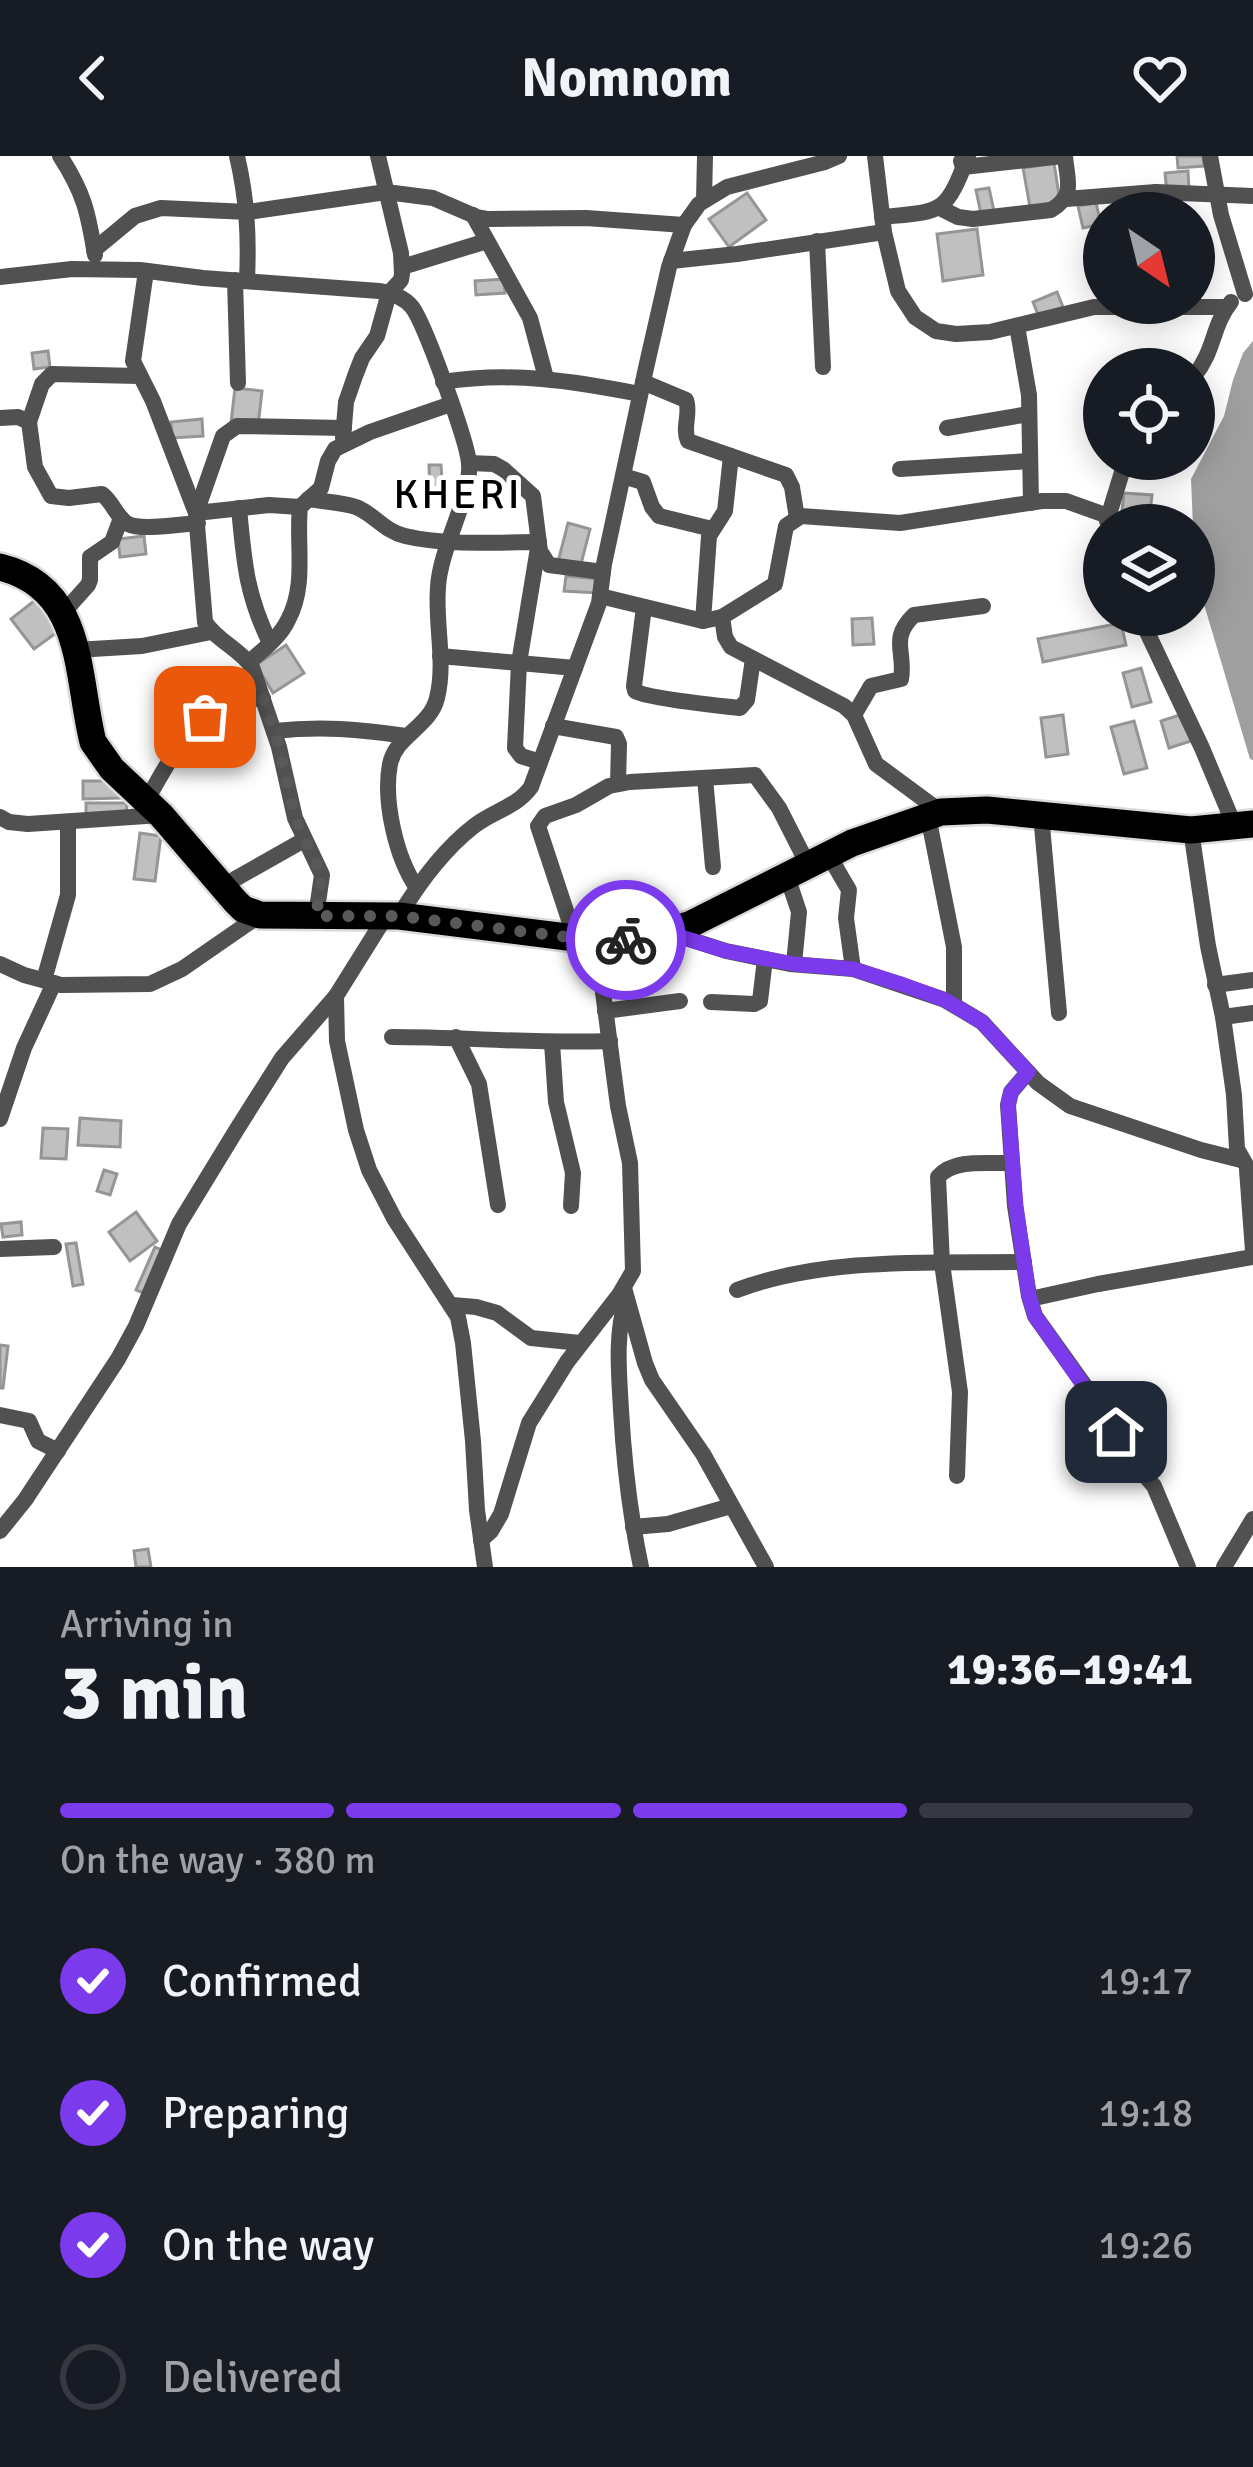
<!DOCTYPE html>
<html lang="en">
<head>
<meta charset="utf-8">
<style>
  :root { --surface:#171b24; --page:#242831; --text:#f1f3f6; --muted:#9ea1a6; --line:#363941; --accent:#7c3aed }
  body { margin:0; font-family:Signika,sans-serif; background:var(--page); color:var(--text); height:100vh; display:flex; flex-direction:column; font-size:45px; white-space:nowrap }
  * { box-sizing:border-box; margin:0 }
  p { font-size:39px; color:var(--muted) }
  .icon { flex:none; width:66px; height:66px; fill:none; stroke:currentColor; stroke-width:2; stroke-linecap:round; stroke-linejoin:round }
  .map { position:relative; height:1411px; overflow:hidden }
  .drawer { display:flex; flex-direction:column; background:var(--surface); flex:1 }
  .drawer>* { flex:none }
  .needle { width:78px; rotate:145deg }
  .controls { position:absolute; left:1083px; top:36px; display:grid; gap:24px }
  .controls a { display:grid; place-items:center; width:132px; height:132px; border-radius:50%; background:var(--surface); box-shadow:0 6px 30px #0003; font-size:60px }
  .pin { position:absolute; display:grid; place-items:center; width:102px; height:102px; color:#fff; margin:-51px; border-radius:24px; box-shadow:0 6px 18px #0006 }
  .courier { position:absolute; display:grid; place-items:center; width:120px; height:120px; margin:-60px; border:9px solid #7c3aed; border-radius:50%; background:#fff; color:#222; box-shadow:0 3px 15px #0007 }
  .overview em { font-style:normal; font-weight:700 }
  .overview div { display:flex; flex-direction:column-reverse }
  .overview { display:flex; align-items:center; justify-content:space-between; height:204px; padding:0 60px }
  h1 { font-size:78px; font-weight:700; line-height:90px }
  .bar { display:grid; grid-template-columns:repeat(4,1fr); gap:18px 12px; align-content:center; height:144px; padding:0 60px }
  .bar i { height:15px; border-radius:9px; background:var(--line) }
  .bar .active { background:var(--accent) }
  .bar p { grid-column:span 4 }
  ol { padding:0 60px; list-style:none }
  li { display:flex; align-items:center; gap:36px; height:132px }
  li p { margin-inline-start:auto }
  li .icon { padding:12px; border-radius:50%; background:var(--accent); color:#fff; stroke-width:4 }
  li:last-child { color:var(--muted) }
  li i { width:66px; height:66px; border:6px solid var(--line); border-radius:50% }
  header { display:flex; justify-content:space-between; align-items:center; height:156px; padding:0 60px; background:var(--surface); font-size:54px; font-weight:700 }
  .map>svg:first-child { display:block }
  .water { fill:#9f9f9f }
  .building { fill:#c0c0c0; stroke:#959595; stroke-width:3 }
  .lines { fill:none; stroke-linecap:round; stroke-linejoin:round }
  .trunk-casing { stroke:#dbdbdb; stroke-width:32 }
  .minor { stroke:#515151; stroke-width:16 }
  .trunk { stroke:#000; stroke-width:27 }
  .done { stroke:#595959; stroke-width:12; stroke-dasharray:0 21.6 }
  .route { stroke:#7c3aed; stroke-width:15 }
  .labels { text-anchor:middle; stroke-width:10; stroke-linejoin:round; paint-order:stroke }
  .quarter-label { font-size:42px; letter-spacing:3px; fill:#000; stroke:#fff }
</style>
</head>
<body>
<header><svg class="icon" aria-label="back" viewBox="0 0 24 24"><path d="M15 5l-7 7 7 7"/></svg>Nomnom<svg class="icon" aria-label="heart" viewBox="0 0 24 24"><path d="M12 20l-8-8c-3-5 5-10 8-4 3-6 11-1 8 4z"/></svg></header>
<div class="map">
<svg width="1253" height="1411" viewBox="0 0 1253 1411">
  <rect width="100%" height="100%" fill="#fff"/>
  <polygon class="water" points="1253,185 1253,604 1250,603 1195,418 1191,323 1224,260 1233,224 1243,197"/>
  <g class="building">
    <polygon points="1177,0 1203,0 1204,10 1178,12"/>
    <polygon points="1054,7 1060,46 1030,51 1023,12"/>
    <polygon points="1188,15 1189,34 1167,37 1165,17"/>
    <polygon points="989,32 994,55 981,58 976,34"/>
    <polygon points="747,37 766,64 729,91 709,63"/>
    <polygon points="1096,47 1101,68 1083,72 1078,50"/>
    <polygon points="977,73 983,119 943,125 937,78"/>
    <polygon points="504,123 505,137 476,139 475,125"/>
    <polygon points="1057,136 1063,151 1039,161 1033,146"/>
    <polygon points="48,195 50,211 34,213 32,197"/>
    <polygon points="235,232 262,235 258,270 231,267"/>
    <polygon points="202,263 203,280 172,282 171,266"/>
    <polygon points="429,309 441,309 443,338 430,338"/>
    <polygon points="1124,337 1152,339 1150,357 1122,354"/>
    <polygon points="568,367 590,373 580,412 558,406"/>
    <polygon points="144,380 146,398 120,401 118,383"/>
    <polygon points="566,420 599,423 598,437 564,435"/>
    <polygon points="39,441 63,472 34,493 11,463"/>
    <polygon points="872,462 874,488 853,489 852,463"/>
    <polygon points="1121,467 1126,489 1043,506 1038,483"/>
    <polygon points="286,489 304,517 273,537 256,509"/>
    <polygon points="1141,512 1151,546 1132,551 1123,517"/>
    <polygon points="1183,558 1191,585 1169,592 1161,565"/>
    <polygon points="1063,559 1068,598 1046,601 1041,562"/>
    <polygon points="1134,565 1147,612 1124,618 1111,571"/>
    <polygon points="83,625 120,625 121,642 83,643"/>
    <polygon points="86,647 127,647 126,662 86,661"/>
    <polygon points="140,677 161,680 155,725 134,723"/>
    <polygon points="80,962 121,965 120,991 78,989"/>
    <polygon points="43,972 68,973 66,1003 41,1002"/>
    <polygon points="104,1014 117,1018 110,1039 97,1035"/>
    <polygon points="136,1056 157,1085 130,1105 109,1076"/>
    <polygon points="21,1066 22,1079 3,1081 1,1068"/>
    <polygon points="76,1087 83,1128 73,1130 66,1088"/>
    <polygon points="155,1091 164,1095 146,1138 136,1134"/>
    <polygon points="0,1189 8,1190 3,1232 0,1232"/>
    <polygon points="148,1393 151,1411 136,1411 134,1395"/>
  </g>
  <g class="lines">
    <g class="trunk-casing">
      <path id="trunk" d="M0 411C85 432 76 518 93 586L112 613 161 659 235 745 243 753 260 759 399 760 575 782 620 784 648 782 691 768 852 687 941 656 987 654 1191 674 1253 668"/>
    </g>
    <g class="minor">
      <path d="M60 0C84 37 88 56 95 99"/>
      <path d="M237 0C247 43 249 80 247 124"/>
      <polyline points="875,0 884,76 898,135 915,161 936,175 956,178 990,176 1094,151 1227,151"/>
      <polyline points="1210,0 1221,59 1245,138"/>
      <polyline points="961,5 963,11 1063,0"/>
      <polyline points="1156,36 1159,57"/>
      <polyline points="1066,43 1156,36 1253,40"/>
      <polyline points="704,44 705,0"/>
      <path d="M940 52 958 61 973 63 1051 54C1076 39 1067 25 1065 0"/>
      <polyline points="473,59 530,162 546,222"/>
      <path d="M882 61C943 55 945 59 968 0"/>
      <polyline points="817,85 823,211"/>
      <polyline points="94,94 135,60 161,52 248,56 386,36 433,42 477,61 488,63 586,62 684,69"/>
      <polyline points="671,105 737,98 884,76"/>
      <polyline points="402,111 487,85"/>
      <path d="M146 115 133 205 153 245 196 357 205 466C217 485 240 493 252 511L279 591 295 662 322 719 316 760"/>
      <path d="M0 121 72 113 140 114 203 122 379 135C391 137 404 141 412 151 425 168 467 285 469 307 472 339 440 392 438 431 435 468 446 506 437 542 430 571 396 579 390 608 383 645 396 702 417 732"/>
      <polyline points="235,124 238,227"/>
      <polyline points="1017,170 1029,239 1031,347"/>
      <path d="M1194 220C1215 195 1212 169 1231 146"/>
      <path d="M443 226C511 215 573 225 640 238"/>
      <path d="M643 226 686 244C691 257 682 272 688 285L786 319 792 331 797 362"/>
      <path d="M0 262 18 261 29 266 35 311 51 340 69 342 102 338C113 346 116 361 128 368 142 375 181 368 198 367"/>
      <polyline points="29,266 42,228 52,218 139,220"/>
      <polyline points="947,272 1029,258"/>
      <polyline points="343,282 346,246 355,220 362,202 377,180 389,137 401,124 402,118 401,97 378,0"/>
      <polyline points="469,307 494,308 503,313 533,340 540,395 549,409 603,416"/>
      <polyline points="900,313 1030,305"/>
      <polyline points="623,320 643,326 652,351 659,360 712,373"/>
      <path d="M308 343C324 346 341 346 356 351 374 358 384 375 405 380 448 390 495 386 539 386L519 507 515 592 521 600 540 606"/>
      <polyline points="300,351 269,349 196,357 223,280 237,270 344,272"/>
      <path d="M239 352C244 405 246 438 270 487"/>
      <polyline points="1107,365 1126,303"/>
      <polyline points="600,440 703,465 722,461 775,428 786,370 801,360 900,367 1042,345 1066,345 1108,360"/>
      <path d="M644 451 634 530 635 535C646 542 721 550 740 552L747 544 753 503"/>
      <polyline points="63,457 88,429 90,424 90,401 112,386 121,362"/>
      <polyline points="1139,459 1202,592 1235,671"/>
      <polyline points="722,461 725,481 731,491 844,550 854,559 876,608 941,656"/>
      <polyline points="703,465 709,380 725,355 731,300"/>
      <polyline points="76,494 142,490 211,476"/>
      <polyline points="440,500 575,512"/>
      <path d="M249 506C263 494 280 481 288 464 307 429 296 388 300 351L321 332 328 305 335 293 370 276 451 248"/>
      <path d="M854 559 871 530 901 523C906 496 889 483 914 459L983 450"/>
      <polyline points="553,570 616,581 619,588 618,628"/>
      <path d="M274 575C321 570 359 573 406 580"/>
      <polyline points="705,622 713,711"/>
      <path d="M147 644C162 616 189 568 215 551 228 543 248 544 263 542"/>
      <polyline points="1041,659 1059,857"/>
      <polyline points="928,660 954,791 954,849"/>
      <polyline points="0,661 9,666 28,668 161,659"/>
      <polyline points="1191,674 1208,790 1223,861 1234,939 1237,993 1253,1021"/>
      <polyline points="828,698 849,734 846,762 853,813"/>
      <polyline points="787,720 799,756 794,808"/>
      <polyline points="235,723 304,684"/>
      <polyline points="386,760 336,840 337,885 356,974 369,1014 395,1064 458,1161 463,1187 473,1285 477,1354 485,1411"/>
      <path d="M399 760C419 727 443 694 474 670 493 655 517 651 531 631L599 447 604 408 646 212 669 111 684 69 699 48 727 31 825 6 839 0"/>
      <polyline points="670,777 726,795 790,808 853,813 945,844 982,866 1038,927 1070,950 1201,994 1241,1004"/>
      <polyline points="575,782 538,670 545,660 576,649 609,630 630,626 755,619 779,652 808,709"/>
      <polyline points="0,808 24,819 61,829 150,828 182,813 260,759"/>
      <polyline points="44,824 68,739 68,666"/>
      <polyline points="1215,829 1253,824"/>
      <polyline points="711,846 754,848 760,845 765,803"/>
      <polyline points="605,855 680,845"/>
      <polyline points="1223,861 1253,857"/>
      <path d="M392 881C465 881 537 888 610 885"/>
      <polyline points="456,881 479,928 498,1049"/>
      <polyline points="552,887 556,946 573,1017 571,1050"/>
      <polyline points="1028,916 1011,936 1008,949 1015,1050 1029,1140 1035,1160 1105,1258 1129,1301 1154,1330 1188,1411"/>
      <polyline points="0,963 24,892 54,827"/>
      <polyline points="1247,1014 1253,1095"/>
      <polyline points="0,1093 54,1091"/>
      <polyline points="624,1132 645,1207 652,1224 703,1298 766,1411"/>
      <path d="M737 1134C825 1101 930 1107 1024 1106"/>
      <path d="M626 1143C615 1180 619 1216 621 1254 624 1307 630 1359 641 1411"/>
      <polyline points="1030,1143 1098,1128 1253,1101"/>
      <polyline points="452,1149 476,1151 497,1157 531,1182 580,1187"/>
      <polyline points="0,1259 29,1265 38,1285 58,1295"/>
      <path d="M957 1320 960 1236 942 1107 938 1021C954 1002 988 1008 1012 1007"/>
      <polyline points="633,1371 668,1368 731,1350"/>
      <polyline points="0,1375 25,1344 118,1203 136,1170 179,1068 237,973 282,902 336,840"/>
      <polyline points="481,1384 491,1375 501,1358 529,1267 567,1206 619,1139 633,1115 630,1007 618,950 596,783"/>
      <polyline points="1224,1411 1253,1363"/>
    </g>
    <use href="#trunk" class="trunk"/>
  </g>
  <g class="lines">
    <polyline class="done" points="205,561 225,547 263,542 279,591 295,662 322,719 316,760 399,760 575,782 626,784"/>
    <polyline class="route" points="626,784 668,777 726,795 794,808 853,813 904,829 945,844 982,866 1028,916 1011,936 1008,949 1016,1050 1029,1140 1035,1160 1116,1276"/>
  </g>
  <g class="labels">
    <g class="quarter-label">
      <text x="458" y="352">KHERI</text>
    </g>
  </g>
</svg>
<div class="controls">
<a><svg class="needle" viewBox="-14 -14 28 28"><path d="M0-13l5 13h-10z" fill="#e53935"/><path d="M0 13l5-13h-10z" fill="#9ea1a6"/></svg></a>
<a><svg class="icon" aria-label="locate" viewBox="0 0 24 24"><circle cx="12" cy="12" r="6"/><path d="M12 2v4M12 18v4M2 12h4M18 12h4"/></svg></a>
<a><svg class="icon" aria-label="layers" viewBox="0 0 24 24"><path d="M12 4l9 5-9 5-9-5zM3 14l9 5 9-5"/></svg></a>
</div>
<div class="pin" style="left:205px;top:561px;background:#ea580c"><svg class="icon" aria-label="bag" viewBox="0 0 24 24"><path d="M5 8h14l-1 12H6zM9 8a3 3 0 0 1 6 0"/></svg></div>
<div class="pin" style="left:1116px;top:1276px;background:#1f2937"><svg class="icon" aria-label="home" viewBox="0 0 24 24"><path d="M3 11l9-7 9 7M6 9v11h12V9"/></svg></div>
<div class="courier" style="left:626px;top:784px"><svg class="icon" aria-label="bike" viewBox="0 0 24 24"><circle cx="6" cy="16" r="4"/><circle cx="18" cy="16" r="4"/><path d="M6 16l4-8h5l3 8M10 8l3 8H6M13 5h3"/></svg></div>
</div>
<section class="drawer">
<div class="overview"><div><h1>3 min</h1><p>Arriving in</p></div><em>19:36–19:41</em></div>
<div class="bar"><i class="active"></i><i class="active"></i><i class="active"></i><i></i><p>On the way · 380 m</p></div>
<ol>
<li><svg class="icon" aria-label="check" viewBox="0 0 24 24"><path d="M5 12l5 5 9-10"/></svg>Confirmed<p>19:17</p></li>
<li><svg class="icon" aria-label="check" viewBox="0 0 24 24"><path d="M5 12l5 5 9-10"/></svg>Preparing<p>19:18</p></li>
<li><svg class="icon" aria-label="check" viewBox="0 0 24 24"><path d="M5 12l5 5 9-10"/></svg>On the way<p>19:26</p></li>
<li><i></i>Delivered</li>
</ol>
</section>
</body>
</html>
